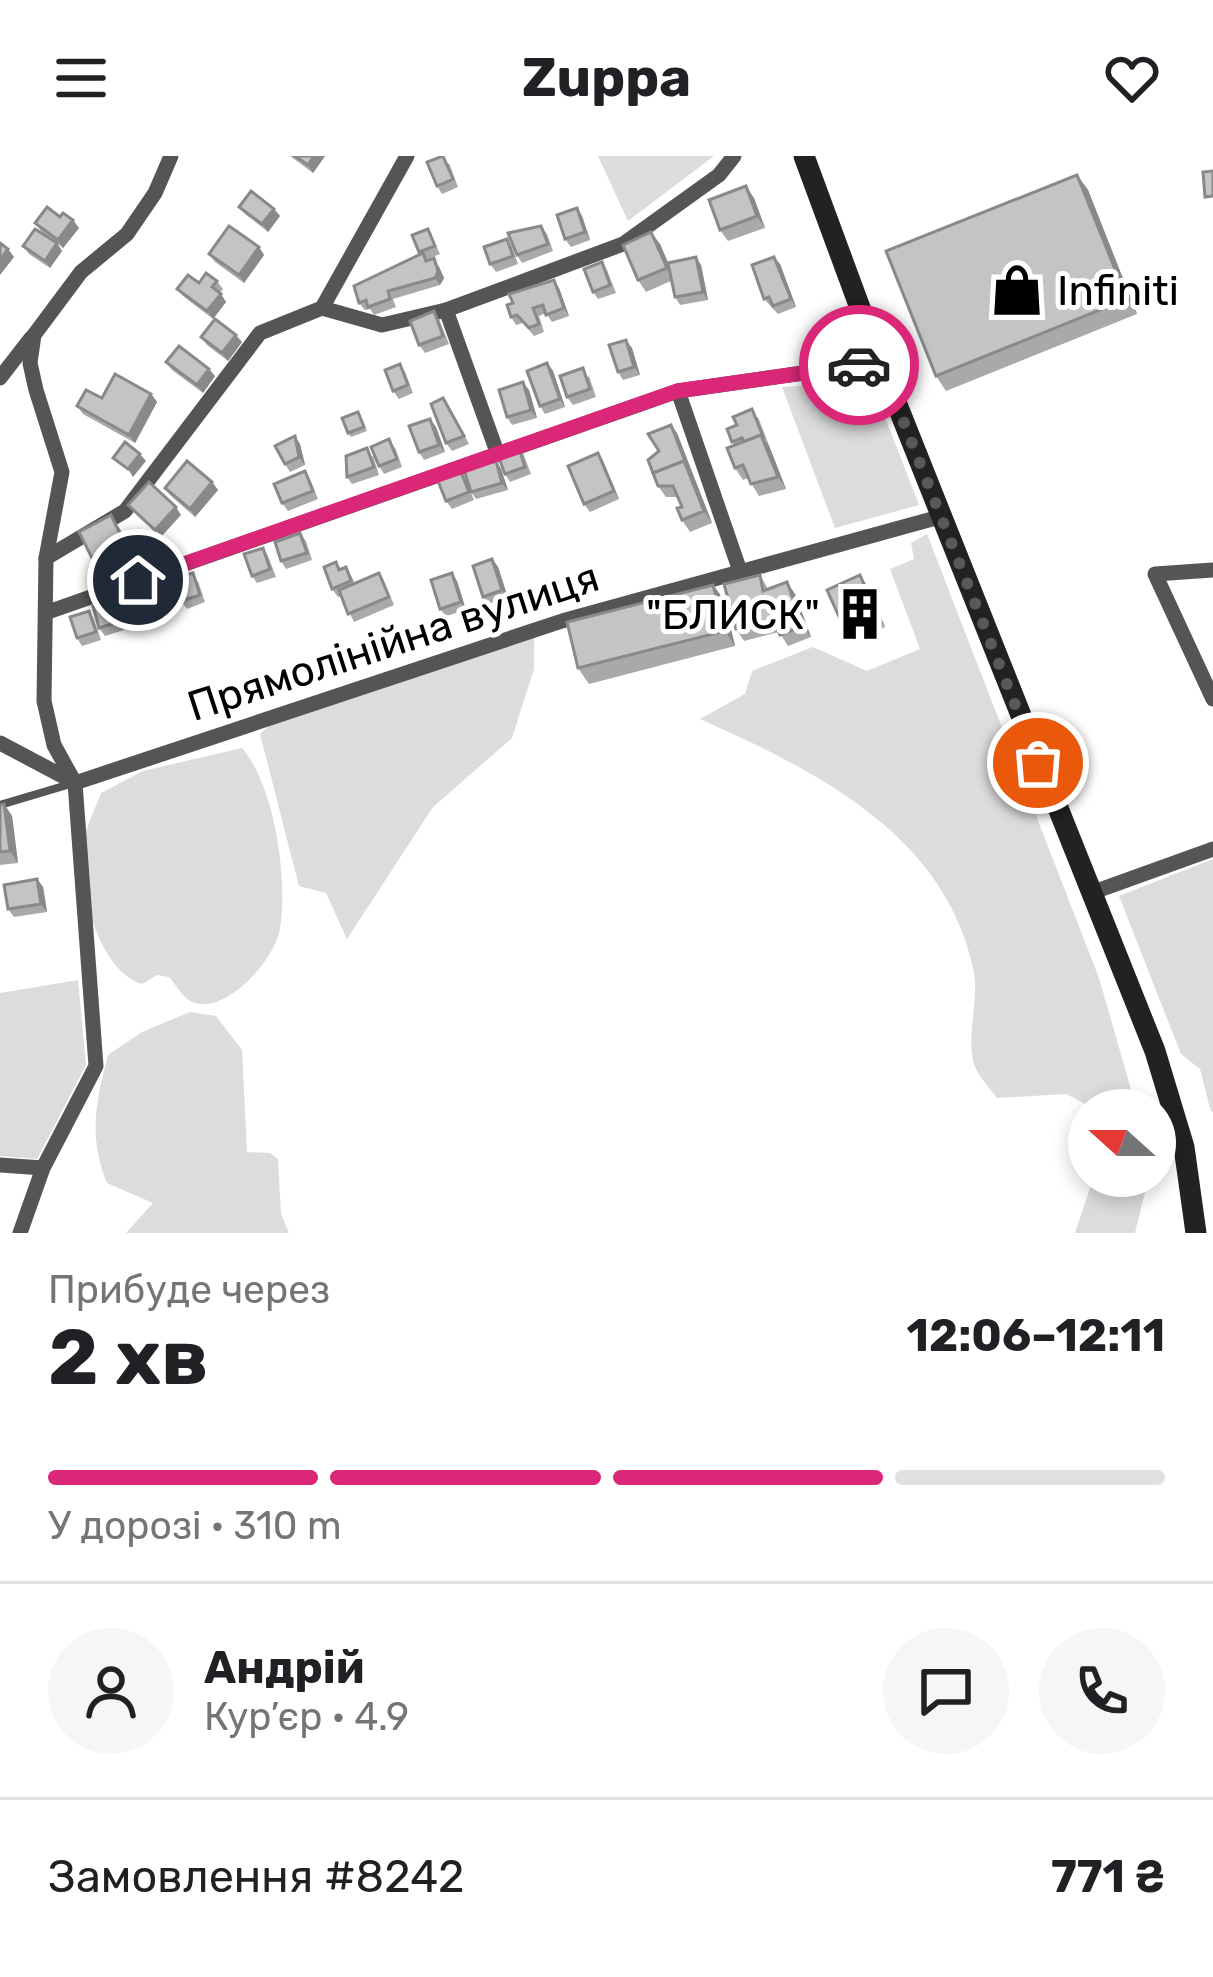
<!DOCTYPE html>
<html lang="uk">
<head>
<meta charset="utf-8">
<style>
  :root { --surface:#fff; --page:#f6f6f6; --text:#202124; --muted:#757577; --line:#e0e0e0; --accent:#db2777 }
  body { margin:0; font-family:Rubik,sans-serif; background:var(--page); color:var(--text); height:100vh; display:flex; flex-direction:column; font-size:45px; white-space:nowrap }
  * { box-sizing:border-box; margin:0 }
  p { font-size:39px; color:var(--muted) }
  .icon { flex:none; width:66px; height:66px; fill:none; stroke:currentColor; stroke-width:2; stroke-linecap:round; stroke-linejoin:round }
  .map { position:relative; height:1077px; overflow:hidden }
  .drawer { display:flex; flex-direction:column; background:var(--surface); flex:1 }
  .drawer>* { flex:none }
  .needle { width:78px; rotate:291deg }
  .tools { position:absolute; left:1068px; top:933px; display:grid; gap:24px }
  .tools a { display:grid; place-items:center; width:108px; height:108px; border-radius:50%; background:var(--surface); box-shadow:0 6px 18px #0003; font-size:60px }
  .pin { position:absolute; display:grid; place-items:center; width:102px; height:102px; color:#fff; margin:-51px; border:6px solid #fff; border-radius:50%; box-shadow:0 3px 12px #0007 }
  .courier { position:absolute; display:grid; place-items:center; width:120px; height:120px; margin:-60px; border:9px solid #db2777; border-radius:50%; background:#fff; color:#222; box-shadow:0 3px 15px #0007 }
  .summary em { font-style:normal; font-weight:700 }
  .summary div { display:flex; flex-direction:column-reverse }
  .summary { display:flex; align-items:center; justify-content:space-between; height:204px; padding:0 48px }
  h1 { font-size:78px; font-weight:700; line-height:90px }
  .bar { display:grid; grid-template-columns:repeat(4,1fr); gap:18px 12px; align-content:center; height:144px; padding:0 48px }
  .bar i { height:15px; border-radius:9px; background:var(--line) }
  .bar .on { background:var(--accent) }
  .bar p { grid-column:span 4 }
  .line { display:flex; align-items:center; gap:30px; padding:0 48px; border-top:3px solid var(--line) }
  .line div { flex:1 }
  .round { display:grid; place-items:center; flex:none; width:126px; height:126px; border-radius:63px; background:var(--page) }
  header { display:flex; justify-content:space-between; align-items:center; height:156px; padding:0 48px; background:var(--surface); font-size:54px; font-weight:700 }
  .map>svg:first-child { display:block }
  .green { fill:#dcdcdc }
  .lines { fill:none; stroke-linecap:round; stroke-linejoin:round }
  .service { stroke:#555; stroke-width:8 }
  .minor { stroke:#555; stroke-width:15 }
  .secondary { stroke:#222; stroke-width:21 }
  .wall { fill:#a9a9a9 }
  .shaded-wall { fill:#898989 }
  .building { fill:#c4c4c4; stroke:#898989; stroke-width:3 }
  .done { stroke:#595959; stroke-width:12; stroke-dasharray:0 21.6 }
  .route { stroke:#db2777; stroke-width:15 }
  .labels { text-anchor:middle; stroke-width:10; stroke-linejoin:round; paint-order:stroke }
  .poi-label { font-size:42px; fill:#000; stroke:#fff; text-anchor:start }
  .street-label { font-size:42px; fill:#000; stroke:#fff }
</style>
</head>
<body>
<header><svg class="icon" aria-label="menu" viewBox="0 0 24 24"><path d="M4 6h16M4 12h16M4 18h16"/></svg>Zuppa<svg class="icon" aria-label="heart" viewBox="0 0 24 24"><path d="M12 20l-8-8c-3-5 5-10 8-4 3-6 11-1 8 4z"/></svg></header>
<div class="map">
<svg width="1213" height="1077" viewBox="0 0 1213 1077">
  <rect width="100%" height="100%" fill="#fff"/>
  <g class="green">
    <polygon points="598,0 714,0 628,65"/>
    <polygon points="871,225 919,349 835,372 782,231"/>
    <path d="M927 378 1099 822 1137 954H1097L1066 938 997 942C989 931 975 917 973 904 967 875 980 841 973 812 944 677 814 614 700 563L745 538 752 515 813 491 867 515 920 493 890 413 914 403 911 387Z"/>
    <polygon points="534,480 534,513 512,582 433,651 347,783 326,737 299,730 260,578 271,568"/>
    <path d="M242 592C275 630 288 723 280 773 275 803 228 857 195 847 184 844 177 830 169 821L157 819 142 828C98 814 79 733 83 690 85 673 95 653 101 637L143 615Z"/>
    <polygon points="1213,703 1213,955 1211,956 1200,913 1181,898 1119,740"/>
    <polygon points="78,824 86,909 37,1003 0,1000 0,837"/>
    <path d="M190 856 216 860 242 894 247 996 270 997 278 1003 281 1058 289 1077H126L153 1047 107 1027C88 981 96 945 108 899L142 876Z"/>
    <polygon points="1094,1020 1149,1020 1135,1077 1075,1077"/>
  </g>
  <g class="lines">
    <polyline class="service" points="0,649 74,627"/>
    <g class="minor">
      <polyline points="322,152 382,169 446,154 623,88 719,19 734,0"/>
      <polyline points="446,154 497,296"/>
      <polyline points="0,222 31,182"/>
      <polyline points="678,235 741,418"/>
      <polyline points="46,402 125,355 260,177 322,152 407,0"/>
      <polyline points="1213,414 1155,418 1213,543"/>
      <polyline points="48,456 678,235 880,206"/>
      <polyline points="0,587 72,625"/>
      <polyline points="75,627 562,465 943,360"/>
      <polyline points="1091,737 1213,693"/>
      <polyline points="0,1009 43,1012"/>
      <polyline points="20,1077 43,1012 96,910 75,627 54,589 44,545 46,402 62,316 36,234 30,207 34,179 81,116 127,78 155,37 171,0"/>
    </g>
    <polyline class="secondary" points="804,0 880,206 1155,895 1184,991 1196,1077"/>
  </g>
  <g class="wall">
    <polygon points="290,0 325,0 313,17"/>
    <polygon points="449,7 458,31 442,38 437,30"/>
    <polygon points="1077,19 1088,34 1137,158 946,235 936,220"/>
    <polygon points="754,42 765,72 728,85 720,74"/>
    <polygon points="239,51 274,53 280,60 268,76 245,58"/>
    <polygon points="577,52 582,60 590,84 571,91 565,83"/>
    <polygon points="73,64 79,72 63,92 41,75 35,67"/>
    <polygon points="541,70 547,78 553,95 522,107 517,99"/>
    <polygon points="428,73 440,98 427,103 439,110 444,122 440,129 393,143 396,151 374,159 370,153 365,154 359,147 421,99 412,79"/>
    <polygon points="507,83 512,91 518,108 496,116 490,108"/>
    <polygon points="57,87 62,95 50,112 29,98 23,90"/>
    <polygon points="660,88 668,107 701,109 708,144 680,149 675,141 671,125 646,136 638,124"/>
    <polygon points="259,91 264,99 244,127 215,106 209,98"/>
    <polygon points="602,106 607,114 616,137 598,143 593,136"/>
    <polygon points="780,108 796,151 778,158 764,143"/>
    <polygon points="217,125 223,133 220,137 226,146 213,163 183,140 177,133 199,127"/>
    <polygon points="559,132 569,160 552,166 546,157 539,160 544,176 534,180 523,167 516,169 511,161"/>
    <polygon points="439,163 449,188 425,197 419,189"/>
    <polygon points="201,181 242,186 228,205 207,189"/>
    <polygon points="632,192 640,219 623,224 618,216"/>
    <polygon points="166,206 215,220 203,237 172,214"/>
    <polygon points="547,207 553,215 565,251 545,258 540,250"/>
    <polygon points="400,208 405,216 413,237 399,243 393,235"/>
    <polygon points="589,220 596,241 573,249 567,241"/>
    <polygon points="529,234 537,262 512,269 507,261"/>
    <polygon points="151,238 157,246 135,287 83,258 77,250"/>
    <polygon points="449,250 469,288 452,295 446,287"/>
    <polygon points="358,256 367,275 351,281 348,277"/>
    <polygon points="758,261 786,333 759,340 748,322 743,324 735,312 735,289 732,286"/>
    <polygon points="430,263 436,271 445,296 424,304 419,296"/>
    <polygon points="671,269 677,277 712,367 690,376 682,364 682,351 678,341 666,341 658,330 659,295"/>
    <polygon points="300,288 305,309 290,316 285,308"/>
    <polygon points="395,291 402,311 384,318 379,310"/>
    <polygon points="522,294 531,318 510,326 505,318"/>
    <polygon points="598,297 603,305 619,343 590,356 584,348"/>
    <polygon points="373,300 379,319 352,328 347,321"/>
    <polygon points="496,305 501,313 508,334 476,343 471,336"/>
    <polygon points="310,323 318,343 288,355 282,347"/>
    <polygon points="466,324 474,344 452,353 446,345"/>
    <polygon points="212,326 218,334 195,361 170,339 165,332"/>
    <polygon points="119,371 135,401 102,418 94,406"/>
    <polygon points="300,377 306,385 312,404 286,413 281,405"/>
    <polygon points="263,392 268,400 276,421 257,427 252,420"/>
    <polygon points="492,403 498,411 508,442 488,448 483,441"/>
    <polygon points="336,406 341,413 351,419 355,428 379,417 384,425 394,449 354,466 341,440 338,441 332,433"/>
    <polygon points="760,419 768,433 795,438 811,481 788,490 779,476 744,485 736,473"/>
    <polygon points="198,425 205,446 187,453 181,445"/>
    <polygon points="457,425 466,454 446,460 440,453"/>
    <polygon points="159,429 165,436 171,458 153,464 148,456"/>
    <polygon points="713,429 724,444 735,490 589,528 578,512"/>
    <polygon points="868,431 885,471 853,486 845,474"/>
    <polygon points="117,452 124,474 105,480 99,472"/>
    <polygon points="89,455 94,463 101,484 82,490 77,482"/>
    <polygon points="4,648 12,660 18,707 0,709 0,649"/>
    <polygon points="37,723 43,731 47,756 14,761 8,753"/>
  </g>
  <g class="shaded-wall">
    <polygon points="314,0 325,0 313,17 308,9"/>
    <polygon points="1077,19 1088,34 1137,158 1127,143"/>
    <polygon points="746,30 754,42 765,72 757,60"/>
    <polygon points="577,52 582,60 590,84 585,76"/>
    <polygon points="274,53 280,60 268,76 262,68"/>
    <polygon points="73,64 79,72 63,92 58,84"/>
    <polygon points="651,76 660,88 675,123 667,112"/>
    <polygon points="57,87 62,95 50,112 45,105"/>
    <polygon points="259,91 264,99 244,127 239,119"/>
    <polygon points="8,93 14,101 0,119 0,104"/>
    <polygon points="696,101 701,109 708,144 703,136"/>
    <polygon points="774,101 780,108 796,151 791,143"/>
    <polygon points="434,102 444,122 440,129 435,122"/>
    <polygon points="554,124 559,132 569,160 564,152"/>
    <polygon points="221,138 226,146 213,163 207,155"/>
    <polygon points="236,179 242,186 228,205 222,197"/>
    <polygon points="626,184 632,192 640,219 634,211"/>
    <polygon points="547,207 553,215 565,251 560,243"/>
    <polygon points="209,213 215,220 203,237 197,229"/>
    <polygon points="523,226 529,234 537,262 531,254"/>
    <polygon points="151,238 157,246 135,287 129,279"/>
    <polygon points="430,263 436,271 445,296 439,289"/>
    <polygon points="671,269 677,277 692,316 686,308"/>
    <polygon points="761,279 769,290 786,333 778,321"/>
    <polygon points="295,280 300,288 305,309 299,301"/>
    <polygon points="598,297 603,305 619,343 614,335"/>
    <polygon points="140,298 146,305 133,321 128,313"/>
    <polygon points="496,305 501,313 508,334 502,327"/>
    <polygon points="684,305 692,316 712,367 704,355"/>
    <polygon points="212,326 218,334 195,361 190,353"/>
    <polygon points="176,351 181,359 161,381 155,374"/>
    <polygon points="492,403 498,411 508,442 502,434"/>
    <polygon points="452,417 457,425 466,454 461,446"/>
    <polygon points="860,419 868,431 885,471 877,460"/>
    <polygon points="787,426 795,438 811,481 803,470"/>
    <polygon points="713,429 724,444 735,490 725,475"/>
    <polygon points="4,648 12,660 18,707 10,695"/>
    <polygon points="37,723 43,731 47,756 41,748"/>
  </g>
  <g class="building">
    <polygon points="295,0 314,0 308,9"/>
    <polygon points="443,0 453,23 437,30 427,6"/>
    <polygon points="1213,15 1213,40 1205,41 1203,16"/>
    <polygon points="1077,19 1127,143 936,220 886,95"/>
    <polygon points="746,30 757,60 720,74 709,44"/>
    <polygon points="251,35 274,53 262,68 239,51"/>
    <polygon points="47,51 60,61 63,57 73,64 58,84 35,67"/>
    <polygon points="577,52 585,76 565,83 557,59"/>
    <polygon points="229,70 259,91 239,119 209,98"/>
    <polygon points="541,70 548,88 517,99 508,77"/>
    <polygon points="35,73 57,87 45,105 23,90"/>
    <polygon points="428,73 435,90 419,96 412,79"/>
    <polygon points="651,76 667,112 638,124 623,89"/>
    <polygon points="507,83 513,100 490,108 484,91"/>
    <polygon points="0,87 8,93 0,104"/>
    <polygon points="423,97 426,105 434,102 438,115 435,122 388,135 390,143 368,151 366,144 359,147 354,130"/>
    <polygon points="696,101 703,136 675,141 668,107"/>
    <polygon points="774,101 791,143 773,150 769,141 764,143 752,109"/>
    <polygon points="602,106 610,129 593,136 584,113"/>
    <polygon points="206,117 217,125 212,131 221,138 207,155 177,133 188,119 199,127"/>
    <polygon points="554,124 564,152 546,159 543,149 533,152 539,168 529,172 517,159 511,161 507,149 513,147 509,138"/>
    <polygon points="434,155 443,180 419,189 410,165"/>
    <polygon points="215,163 236,179 222,197 201,181"/>
    <polygon points="626,184 634,211 618,216 609,189"/>
    <polygon points="179,190 209,213 197,229 166,206"/>
    <polygon points="547,207 560,243 540,250 527,215"/>
    <polygon points="400,208 408,229 393,235 385,214"/>
    <polygon points="583,212 590,233 567,241 560,220"/>
    <polygon points="115,218 151,238 129,279 77,250 86,234 102,242"/>
    <polygon points="523,226 531,254 507,261 499,234"/>
    <polygon points="443,242 464,280 446,287 431,248"/>
    <polygon points="752,253 764,283 761,279 744,286 742,282 732,286 727,273 737,269 733,261"/>
    <polygon points="358,256 364,271 348,277 342,262"/>
    <polygon points="430,263 439,289 419,296 409,270"/>
    <polygon points="671,269 686,308 684,305 653,317 648,304 659,295 648,278"/>
    <polygon points="761,279 778,321 751,328 743,309 735,312 727,292"/>
    <polygon points="295,280 299,301 285,308 275,290"/>
    <polygon points="389,283 397,303 379,310 371,291"/>
    <polygon points="125,286 140,298 128,313 113,302"/>
    <polygon points="517,286 525,311 505,318 497,297"/>
    <polygon points="367,292 374,311 347,321 346,300"/>
    <polygon points="598,297 614,335 584,348 568,310"/>
    <polygon points="187,305 212,326 190,353 165,332"/>
    <polygon points="496,305 502,327 471,336 464,314"/>
    <polygon points="684,305 704,355 682,364 677,352 682,351 673,330 658,330 653,317"/>
    <polygon points="305,315 313,335 282,347 274,328"/>
    <polygon points="461,316 469,336 446,345 438,325"/>
    <polygon points="149,326 176,351 155,374 128,349"/>
    <polygon points="111,359 126,390 94,406 79,376"/>
    <polygon points="300,377 307,397 281,405 275,386"/>
    <polygon points="263,392 270,413 252,420 244,398"/>
    <polygon points="492,403 502,434 483,441 473,410"/>
    <polygon points="336,406 339,414 346,411 351,425 332,433 324,411"/>
    <polygon points="193,417 200,439 181,445 174,423"/>
    <polygon points="379,417 389,441 348,458 339,434"/>
    <polygon points="452,417 461,446 440,453 431,424"/>
    <polygon points="760,419 763,435 787,426 803,470 780,479 769,452 771,465 736,473 724,428"/>
    <polygon points="860,419 877,460 845,474 827,434"/>
    <polygon points="159,429 166,450 148,456 141,435"/>
    <polygon points="713,429 725,475 578,512 567,466"/>
    <polygon points="111,445 118,466 99,472 93,450"/>
    <polygon points="89,455 96,476 77,482 70,461"/>
    <polygon points="4,648 10,695 0,696 0,649"/>
    <polygon points="37,723 41,748 8,753 4,729"/>
  </g>
  <g class="lines">
    <polyline class="done" points="859,209 880,206 1038,607"/>
    <polyline class="route" points="138,424 677,235 859,209"/>
  </g>
  <defs>
    <g id="shop-bare" transform="scale(4.14)"><path d="M-5-2.5h2.3a2.7 3.5 0 0 1 5.4 0H5L5.5 6h-11ZM-1.5-2.5h3a1.5 2.3 0 0 0-3 0Z" fill="#000" stroke="#fff" stroke-width="2.5" paint-order="stroke"/></g>
    <g id="building-bare" transform="scale(4.14)"><path d="M-4-6H4V6H1V3H-1V6H-4ZM-2.5-4.3h1.7v1.8h-1.7ZM.8-4.3h1.7v1.8H.8ZM-2.5-1h1.7V.8h-1.7ZM.8-1h1.7V.8H.8Z" fill="#000" stroke="#fff" stroke-width="2.5" paint-order="stroke"/></g>
  </defs>
  <g fill-rule="evenodd">
    <use href="#shop-bare" x="1017" y="134"/>
    <use href="#building-bare" x="860" y="458"/>
  </g>
  <g class="labels">
    <g class="poi-label">
      <text x="1057" y="149">Infiniti</text>
      <text x="820" y="473" text-anchor="end">"БЛИСК"</text>
    </g>
    <g class="street-label">
      <text transform="translate(393 485) rotate(-18)" y="15">Прямолінійна вулиця</text>
    </g>
  </g>
</svg>
<div class="tools">
<a><svg class="needle" viewBox="-14 -14 28 28"><path d="M0-13l5 13h-10z" fill="#e53935"/><path d="M0 13l5-13h-10z" fill="#757577"/></svg></a>
</div>
<div class="pin" style="left:1038px;top:607px;background:#ea580c"><svg class="icon" aria-label="bag" viewBox="0 0 24 24"><path d="M5 8h14l-1 12H6zM9 8a3 3 0 0 1 6 0"/></svg></div>
<div class="pin" style="left:138px;top:424px;background:#1f2937"><svg class="icon" aria-label="home" viewBox="0 0 24 24"><path d="M3 11l9-7 9 7M6 9v11h12V9"/></svg></div>
<div class="courier" style="left:859px;top:209px"><svg class="icon" aria-label="car" viewBox="0 0 24 24"><path d="M5 17H2v-5l4-1 3-4h7l3 4 3 1v5h-3M9 17h6M6 11h13"/><circle cx="7" cy="17" r="2"/><circle cx="17" cy="17" r="2"/></svg></div>
</div>
<section class="drawer">
<div class="summary"><div><h1>2 хв</h1><p>Прибуде через</p></div><em>12:06–12:11</em></div>
<div class="bar"><i class="on"></i><i class="on"></i><i class="on"></i><i></i><p>У дорозі · 310 m</p></div>
<div class="line" style="height:216px"><a class="round"><svg class="icon" aria-label="person" viewBox="0 0 24 24"><circle cx="12" cy="8" r="4"/><path d="M4 21q1-7 8-7t8 7"/></svg></a><div><b>Андрій</b><p>Кур’єр · 4.9</p></div><a class="round"><svg class="icon" aria-label="chat" viewBox="0 0 24 24"><path d="M4 5h16v11H9l-5 4z"/></svg></a><a class="round"><svg class="icon" aria-label="phone" viewBox="0 0 24 24"><path d="M5 4h4l2 5-3 2q2 4 5 5l2-3 5 2v4C11 20 4 13 5 4z"/></svg></a></div>
<div class="line" style="height:156px"><div>Замовлення #8242</div><b>771 ₴</b></div>
</section>
</body>
</html>
